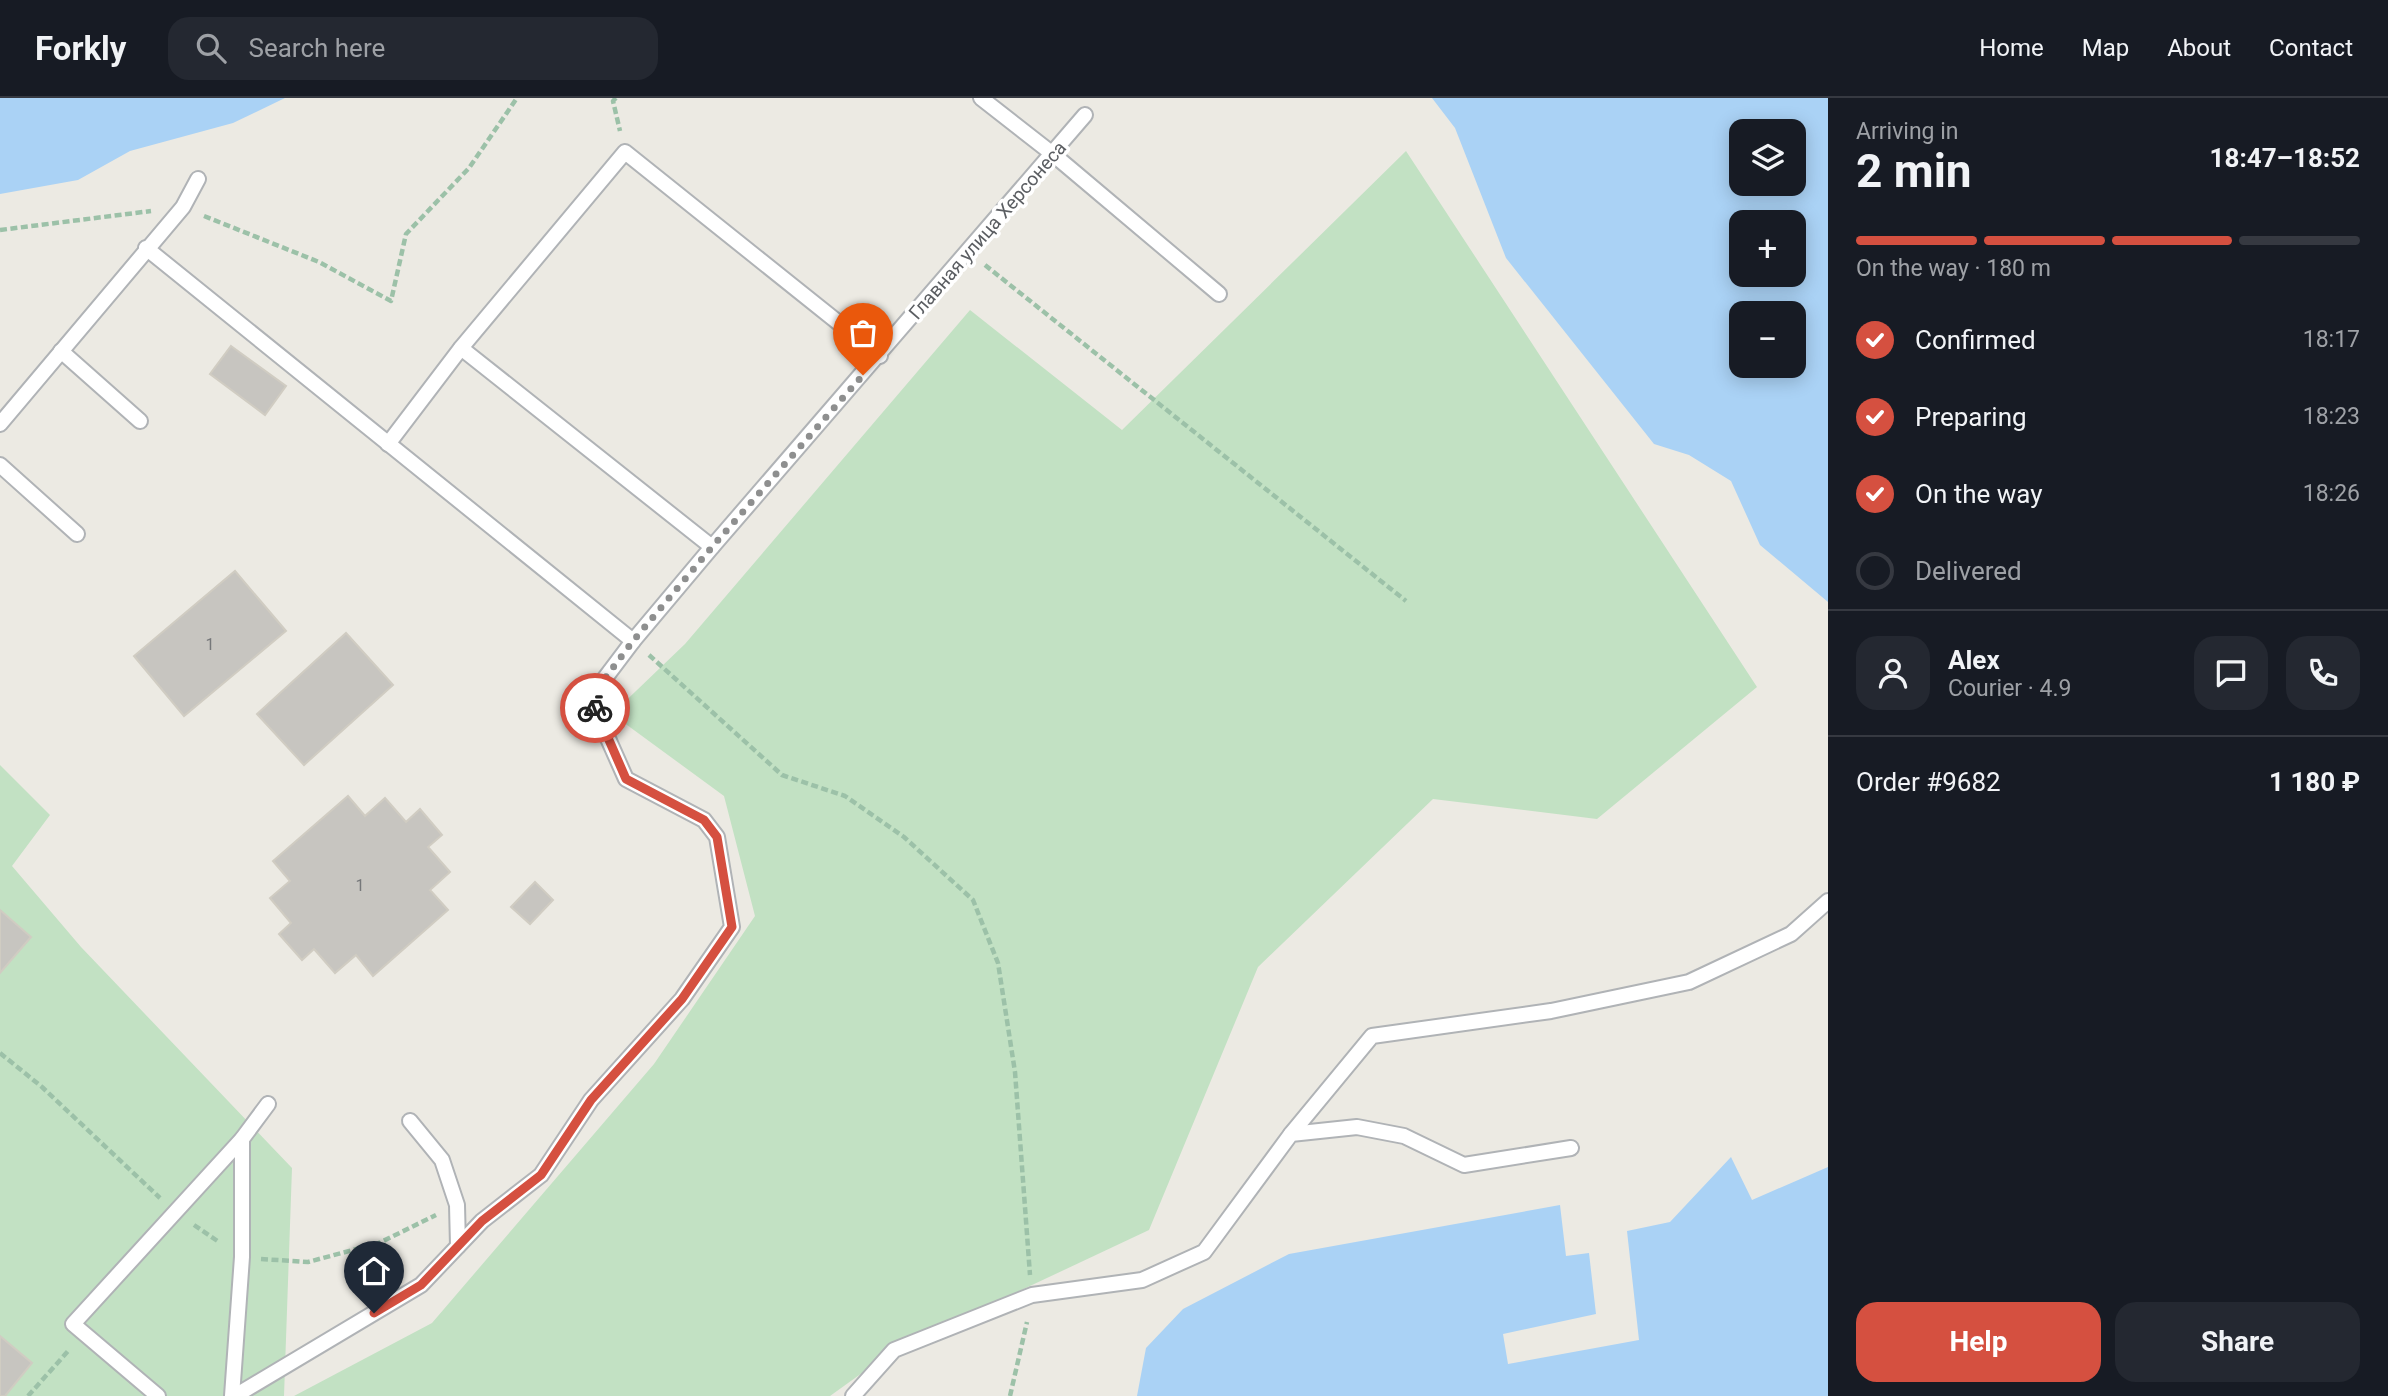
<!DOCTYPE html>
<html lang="en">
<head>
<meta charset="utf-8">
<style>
  :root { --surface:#171b24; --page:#242831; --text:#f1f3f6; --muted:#9ea1a6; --line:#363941; --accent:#d55040 }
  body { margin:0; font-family:Roboto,sans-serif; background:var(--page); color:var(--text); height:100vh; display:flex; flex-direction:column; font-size:26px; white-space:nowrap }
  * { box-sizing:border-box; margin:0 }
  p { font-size:23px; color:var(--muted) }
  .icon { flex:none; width:38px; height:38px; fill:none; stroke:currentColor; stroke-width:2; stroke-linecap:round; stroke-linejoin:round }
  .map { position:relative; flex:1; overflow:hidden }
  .side { display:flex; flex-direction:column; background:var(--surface); width:560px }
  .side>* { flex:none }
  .fabs { position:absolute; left:1729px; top:21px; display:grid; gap:14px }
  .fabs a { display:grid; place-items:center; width:77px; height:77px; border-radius:14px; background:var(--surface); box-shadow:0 4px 18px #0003; font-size:35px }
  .pin { position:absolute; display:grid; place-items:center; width:60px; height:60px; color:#fff; margin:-72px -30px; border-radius:50% 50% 50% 0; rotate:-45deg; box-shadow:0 0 7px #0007 }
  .pin .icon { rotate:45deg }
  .courier { position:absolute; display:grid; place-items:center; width:70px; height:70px; margin:-35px; border:5px solid #d55040; border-radius:50%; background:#fff; color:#222; box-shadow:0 2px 9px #0007 }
  .summary em { font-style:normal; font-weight:700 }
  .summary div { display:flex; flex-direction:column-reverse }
  .summary { display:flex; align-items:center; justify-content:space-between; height:119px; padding:0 28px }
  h1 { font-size:46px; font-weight:700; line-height:52px }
  .bar { display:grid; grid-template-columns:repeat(4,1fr); gap:10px 7px; align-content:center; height:84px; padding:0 28px }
  .bar i { height:9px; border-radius:5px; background:var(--line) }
  .bar .on { background:var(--accent) }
  .bar p { grid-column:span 4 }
  .line { display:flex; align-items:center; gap:18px; padding:0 28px; border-top:2px solid var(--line) }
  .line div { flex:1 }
  .round { display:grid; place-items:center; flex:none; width:74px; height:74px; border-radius:21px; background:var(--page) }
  ol { padding:0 28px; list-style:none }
  li { display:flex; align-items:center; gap:21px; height:77px }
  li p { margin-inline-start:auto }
  li .icon { padding:7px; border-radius:50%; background:var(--accent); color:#fff; stroke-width:4 }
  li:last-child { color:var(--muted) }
  li i { width:38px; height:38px; border:4px solid var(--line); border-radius:50% }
  .cta { display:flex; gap:14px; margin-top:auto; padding:14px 28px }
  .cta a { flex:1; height:80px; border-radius:21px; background:var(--accent); color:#fff; font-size:28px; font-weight:700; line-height:80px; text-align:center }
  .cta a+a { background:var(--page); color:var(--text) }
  header { display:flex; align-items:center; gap:42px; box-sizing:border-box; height:98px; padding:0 35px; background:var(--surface); border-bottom:2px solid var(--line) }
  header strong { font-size:33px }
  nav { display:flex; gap:38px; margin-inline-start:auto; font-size:24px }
  .search { width:490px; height:63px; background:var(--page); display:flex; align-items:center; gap:18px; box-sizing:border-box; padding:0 24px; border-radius:21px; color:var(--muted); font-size:26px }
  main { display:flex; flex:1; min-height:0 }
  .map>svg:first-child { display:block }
  .green { fill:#c2e1c3 }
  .water { fill:#aad2f5; fill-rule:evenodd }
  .building { fill:#c7c5c0; stroke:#d0ccc2; stroke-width:2 }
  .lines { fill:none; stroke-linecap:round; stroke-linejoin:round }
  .service-casing { stroke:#b0b3b6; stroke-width:18 }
  .path { stroke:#9cc1a8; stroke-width:4.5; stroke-dasharray:7 3.5; stroke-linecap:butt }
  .service { stroke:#fff; stroke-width:14 }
  .done { stroke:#8e8f8f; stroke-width:7; stroke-dasharray:0 12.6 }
  .route { stroke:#d55040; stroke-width:9 }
  .labels { text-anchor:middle; stroke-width:7; stroke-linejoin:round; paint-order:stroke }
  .number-label { font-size:16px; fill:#76787a }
  .street-label { font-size:19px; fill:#5b5e62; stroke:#fff }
</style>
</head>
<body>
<header>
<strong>Forkly</strong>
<div class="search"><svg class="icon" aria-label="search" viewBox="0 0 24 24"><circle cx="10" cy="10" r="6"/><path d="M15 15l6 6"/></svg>Search here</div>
<nav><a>Home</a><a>Map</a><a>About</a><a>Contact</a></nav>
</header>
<main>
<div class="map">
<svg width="1828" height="1298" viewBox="0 0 1828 1298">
  <rect width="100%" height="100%" fill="#eceae3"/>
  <g class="green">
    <polygon points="1406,53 1757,589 1597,721 1433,701 1258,869 1149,1132 894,1252 830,1298 294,1298 432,1225 654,966 755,818 724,698 612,616 685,546 970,212 1122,332"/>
    <polygon points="0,667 50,717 12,768 81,849 292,1070 284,1298 0,1298"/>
  </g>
  <g class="water">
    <polygon points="0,0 285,0 233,25 130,53 78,82 0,96"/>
    <path d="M1432 0H1828V504L1760 447 1731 383 1689 357 1654 346 1506 160 1455 30ZM1794 33V86H1741V33ZM1794 124V177H1741V124ZM1794 215V268H1741V215Z"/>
    <polygon points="1731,1059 1752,1102 1828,1069 1828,1298 1137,1298 1146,1250 1183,1211 1289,1156 1560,1107 1566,1158 1589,1155 1596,1216 1503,1236 1508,1266 1639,1242 1627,1133 1670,1124"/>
  </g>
  <g class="building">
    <polygon points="231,248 286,288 265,317 210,276"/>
    <polygon points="235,473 286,533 184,618 134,558"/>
    <polygon points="346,535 393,587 304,667 257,616"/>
    <polygon points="348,698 365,718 385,700 406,724 420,711 442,737 428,749 450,774 430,792 448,812 373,878 356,857 335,875 314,851 302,862 279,836 291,825 270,800 290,783 273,763"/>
    <polygon points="535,784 553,802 530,826 511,809"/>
    <polygon points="0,812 31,839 0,875"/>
    <polygon points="0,1238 32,1265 5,1298 0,1298"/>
  </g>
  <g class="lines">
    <g class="service-casing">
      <g id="service">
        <polyline points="981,0 1054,57 1219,196"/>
        <polyline points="146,150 633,543"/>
        <polyline points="461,250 712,449"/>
        <polyline points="61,253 140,323"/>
        <polyline points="0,326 183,109 198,81"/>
        <polyline points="388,346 461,250 625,54 880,258"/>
        <polyline points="0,367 77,436"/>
        <polyline points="410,1023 442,1062 457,1107 458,1148"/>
        <polyline points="1291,1036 1372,938 1551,913 1689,884 1791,836 1828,803"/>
        <polyline points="158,1298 73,1226 242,1041 268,1006"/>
        <polyline points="232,1298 242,1159 242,1041"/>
        <polyline points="235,1298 421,1187 482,1123 541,1077 591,1002 682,901 732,829 717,739 704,722 626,681 590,600 633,543 712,449 1085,17"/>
        <polyline points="853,1298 894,1252 1032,1197 1142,1182 1204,1154 1291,1036 1357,1029 1404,1038 1464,1067 1571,1050"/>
      </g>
    </g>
    <g class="path">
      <polyline points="616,0 613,3 620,33"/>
      <polyline points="204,118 319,164 391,203 406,136 469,70 517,0"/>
      <polyline points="0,132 151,113"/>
      <polyline points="985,167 1406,503"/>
      <polyline points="649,557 782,677 845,698 904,739 973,802 998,865 1015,974 1030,1177"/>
      <polyline points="0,955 42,989 160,1100"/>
      <polyline points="194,1127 219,1144"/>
      <polyline points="261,1161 308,1164 379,1145 436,1117"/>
      <polyline points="28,1298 69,1252"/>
      <polyline points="1010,1298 1027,1224"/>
    </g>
    <use href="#service" class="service"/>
  </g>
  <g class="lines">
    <polyline class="done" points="595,610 590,600 633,543 712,449 863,277"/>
    <polyline class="route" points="374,1215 421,1187 482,1123 541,1077 591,1002 682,901 732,829 717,739 704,722 626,681 595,610"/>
  </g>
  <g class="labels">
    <g class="number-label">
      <text x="210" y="552">1</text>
      <text x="360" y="793">1</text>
    </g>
    <g class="street-label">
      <text transform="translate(987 132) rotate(-49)" y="7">Главная улица Херсонеса</text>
    </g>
  </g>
</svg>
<div class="fabs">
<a><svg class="icon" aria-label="layers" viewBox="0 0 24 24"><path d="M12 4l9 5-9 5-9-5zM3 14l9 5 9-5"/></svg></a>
<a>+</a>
<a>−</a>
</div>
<div class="pin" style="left:863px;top:277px;background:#ea580c"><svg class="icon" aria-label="bag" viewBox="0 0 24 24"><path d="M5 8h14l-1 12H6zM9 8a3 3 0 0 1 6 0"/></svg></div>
<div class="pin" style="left:374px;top:1215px;background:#1f2937"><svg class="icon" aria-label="home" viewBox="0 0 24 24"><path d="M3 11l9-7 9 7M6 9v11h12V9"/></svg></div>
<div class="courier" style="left:595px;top:610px"><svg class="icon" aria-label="bike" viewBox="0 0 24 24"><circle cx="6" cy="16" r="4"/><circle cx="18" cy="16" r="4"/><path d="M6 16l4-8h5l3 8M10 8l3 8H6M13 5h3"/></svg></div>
</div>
<section class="side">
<div class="summary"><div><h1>2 min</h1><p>Arriving in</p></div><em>18:47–18:52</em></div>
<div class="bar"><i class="on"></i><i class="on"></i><i class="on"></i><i></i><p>On the way · 180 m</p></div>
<ol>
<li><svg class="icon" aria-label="check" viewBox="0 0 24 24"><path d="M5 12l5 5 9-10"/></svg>Confirmed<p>18:17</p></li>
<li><svg class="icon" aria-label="check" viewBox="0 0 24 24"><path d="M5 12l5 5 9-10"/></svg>Preparing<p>18:23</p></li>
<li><svg class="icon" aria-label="check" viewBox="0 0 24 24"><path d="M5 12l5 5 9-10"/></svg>On the way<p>18:26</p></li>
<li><i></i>Delivered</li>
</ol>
<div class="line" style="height:126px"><a class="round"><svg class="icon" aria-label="person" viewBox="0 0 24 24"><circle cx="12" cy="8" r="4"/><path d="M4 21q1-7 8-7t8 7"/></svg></a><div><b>Alex</b><p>Courier · 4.9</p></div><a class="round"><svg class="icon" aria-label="chat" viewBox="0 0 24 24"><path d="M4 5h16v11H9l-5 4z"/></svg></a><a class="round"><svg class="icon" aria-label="phone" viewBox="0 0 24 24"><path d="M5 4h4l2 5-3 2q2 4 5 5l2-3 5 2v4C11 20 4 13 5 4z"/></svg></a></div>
<div class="line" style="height:91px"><div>Order #9682</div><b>1 180 ₽</b></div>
<div class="cta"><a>Help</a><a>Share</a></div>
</section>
</main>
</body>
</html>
